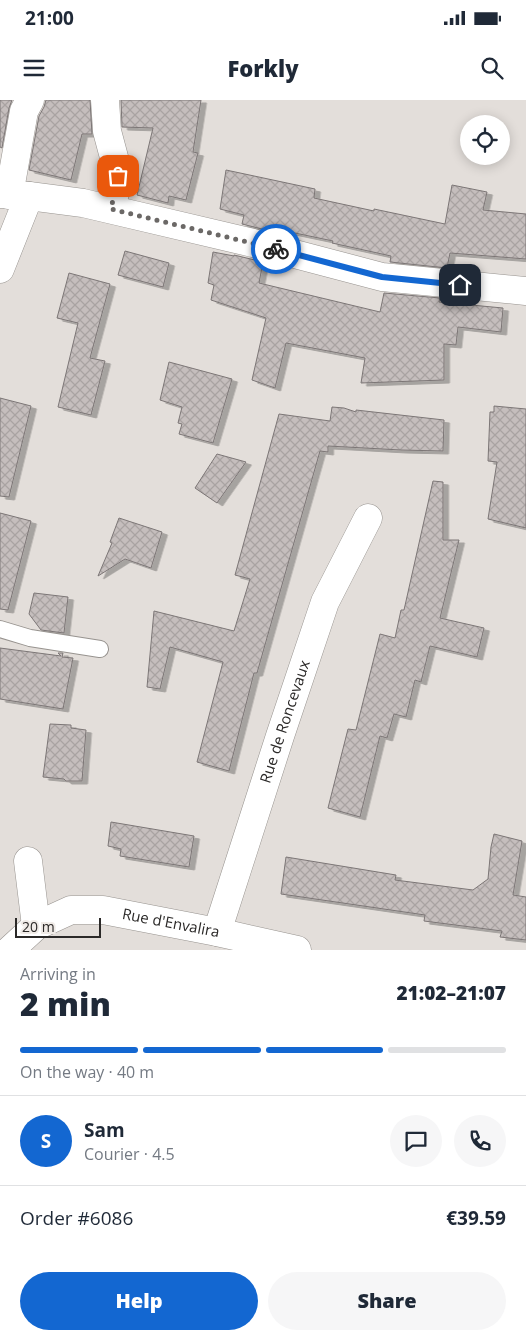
<!DOCTYPE html>
<html lang="en">
<head>
<meta charset="utf-8">
<style>
  :root { --surface:#fff; --page:#f6f6f7; --text:#1f2937; --muted:#747a83; --line:#e0e1e3; --accent:#1367d1 }
  body { margin:0; font-family:"Open Sans",sans-serif; background:var(--page); color:var(--text); height:100vh; display:flex; flex-direction:column; font-size:19px; white-space:nowrap }
  * { box-sizing:border-box; margin:0 }
  p { font-size:16px; color:var(--muted) }
  .icon { flex:none; width:28px; height:28px; fill:none; stroke:currentColor; stroke-width:2; stroke-linecap:round; stroke-linejoin:round }
  .map { position:relative; height:850px; overflow:hidden }
  .details { display:flex; flex-direction:column; background:var(--surface); flex:1 }
  .details>* { flex:none }
  .controls { position:absolute; left:460px; top:15px; display:grid; gap:10px }
  .controls a { display:grid; place-items:center; width:50px; height:50px; border-radius:50%; background:var(--surface); box-shadow:0 2px 12px #0003; font-size:25px }
  .scale { position:absolute; left:15px; bottom:12px; width:86px; box-sizing:border-box; padding-left:5px; border:2px solid #2b2928; border-top:0; font-size:14px; line-height:18px; white-space:nowrap; color:#2b2928; -webkit-text-stroke:4px #f0ebe7; paint-order:stroke }
  .pin { position:absolute; display:grid; place-items:center; width:42px; height:42px; color:#fff; margin:-21px; border-radius:10px; box-shadow:0 2px 8px #0006 }
  .courier { position:absolute; display:grid; place-items:center; width:50px; height:50px; margin:-25px; border:4px solid #1367d1; border-radius:50%; background:#fff; color:#222; box-shadow:0 1px 6px #0007 }
  .overview em { font-style:normal; font-weight:800 }
  .overview div { display:flex; flex-direction:column-reverse }
  .overview { display:flex; align-items:center; justify-content:space-between; height:85px; padding:0 20px }
  h1 { font-size:32px; font-weight:800; line-height:38px }
  .bar { display:grid; grid-template-columns:repeat(4,1fr); gap:8px 5px; align-content:center; height:60px; padding:0 20px }
  .bar i { height:6px; border-radius:4px; background:var(--line) }
  .bar .selected { background:var(--accent) }
  .bar p { grid-column:span 4 }
  .line { display:flex; align-items:center; gap:12px; padding:0 20px; border-top:1px solid var(--line) }
  .line div { flex:1 }
  .round { display:grid; place-items:center; flex:none; width:52px; height:52px; border-radius:26px; background:var(--page) }
  .action { display:flex; gap:10px; margin-top:auto; padding:10px 20px }
  .action a { flex:1; height:58px; border-radius:30px; background:var(--accent); color:#fff; font-size:20px; font-weight:800; line-height:58px; text-align:center }
  .action a+a { background:var(--page); color:var(--text) }
  .status { display:flex; justify-content:space-between; align-items:center; height:35px; padding:0 25px; background:var(--surface); direction:ltr }
  .status svg { height:14px; fill:currentColor }
  header { display:flex; justify-content:space-between; align-items:center; height:65px; padding:0 20px; background:var(--surface); font-size:22px; font-weight:800 }
  .map>svg:first-child { display:block }
  .building { fill:url(#building-cross-hatch); stroke:#7c7676; filter:url(#shadow) }
  .lines { fill:none; stroke-linecap:round; stroke-linejoin:round }
  .service-casing { stroke:#97938f; stroke-width:18 }
  .minor-casing { stroke:#97938f; stroke-width:29 }
  .tertiary-casing { stroke:#97938f; stroke-width:29 }
  .service { stroke:#fff; stroke-width:16 }
  .minor { stroke:#fff; stroke-width:28 }
  .tertiary { stroke:#fff; stroke-width:28 }
  .done { stroke:#6b6866; stroke-width:5; stroke-dasharray:0 9 }
  .route { stroke:#1367d1; stroke-width:6 }
  .labels { text-anchor:middle; stroke-width:4; stroke-linejoin:round; paint-order:stroke }
  .street-label { font-size:15px; fill:#2b2928; stroke:#f0ebe7 }
</style>
</head>
<body>
<div class="status"><b>21:00</b><svg viewBox="0 0 49 12"><path d="M0 12V9h3v3zM5 12V6h3v6zM10 12V3h3v9zM15 12V0h3v12zM26 1h20v11H26zM47 4h2v5h-2z"/></svg></div>
<header><svg class="icon" aria-label="menu" viewBox="0 0 24 24"><path d="M4 6h16M4 12h16M4 18h16"/></svg>Forkly<svg class="icon" aria-label="search" viewBox="0 0 24 24"><circle cx="10" cy="10" r="6"/><path d="M15 15l6 6"/></svg></header>
<div class="map">
<svg width="526" height="850" viewBox="0 0 526 850">
  <defs>
    <pattern id="building-cross-hatch" width="8" height="8" patternUnits="userSpaceOnUse" patternTransform="scale(1.25)"><rect width="8" height="8" fill="#c5bebd"/><path d="M0 0l8 8M0 8l8-8" fill="none" stroke="#a9a3a2"/></pattern>
    <filter id="shadow"><feDropShadow dx="5.5" dy="3" stdDeviation="0" flood-color="#0004"/></filter>
  </defs>
  <rect width="100%" height="100%" fill="#e3deda"/>
  <g class="building">
    <polygon points="0,0 12,0 9,8 2,48 0,47"/>
    <polygon points="46,0 90,0 92,34 82,34 71,80 29,70 39,16 44,7"/>
    <polygon points="121,0 201,0 193,52 198,53 186,100 169,96 168,103 137,95 153,28 122,27"/>
    <polygon points="226,70 315,89 314,98 374,111 374,109 445,124 452,85 487,92 483,110 526,114 526,159 450,153 447,168 390,162 391,156 332,143 333,141 271,128 270,131 242,124 244,115 220,109"/>
    <polygon points="125,151 169,163 163,187 118,175"/>
    <polygon points="213,152 234,156 234,155 263,162 259,183 380,212 384,193 440,198 439,202 503,208 501,232 458,227 456,245 444,244 444,280 361,283 365,258 286,243 275,288 252,280 266,218 211,200 214,185 208,183"/>
    <polygon points="69,173 110,184 90,258 105,261 91,315 58,307 78,223 57,218"/>
    <polygon points="169,262 232,279 213,343 179,334 182,324 178,323 182,307 160,300"/>
    <polygon points="0,298 31,306 9,397 0,396"/>
    <polygon points="494,306 526,309 526,428 488,419 497,362 488,361 490,312 494,312"/>
    <polygon points="332,307 344,308 356,312 356,310 444,320 443,351 401,350 328,346 328,352 320,351 257,573 254,573 229,671 197,662 223,562 170,547 160,589 147,587 154,511 234,531 250,479 235,475 279,314 330,321"/>
    <polygon points="217,354 246,362 217,403 195,388"/>
    <polygon points="433,381 443,382 443,440 459,440 440,518 484,528 477,557 430,546 421,582 415,580 406,617 394,614 387,638 380,636 360,717 328,708 348,629 356,630 380,534 395,538 401,510 404,510"/>
    <polygon points="0,413 31,421 8,510 0,509"/>
    <polygon points="119,418 162,432 151,468 125,459 98,476 112,443 110,442"/>
    <polygon points="34,493 68,497 64,533 41,530 29,514"/>
    <polygon points="0,548 61,556 58,553 63,553 62,557 73,558 63,609 0,599"/>
    <polygon points="50,624 71,625 71,628 86,630 82,681 66,681 64,679 43,677"/>
    <polygon points="111,722 194,736 189,767 120,756 121,749 108,746"/>
    <polygon points="494,734 522,741 513,795 526,797 526,840 500,837 502,831 424,821 425,815 281,794 286,757 396,775 395,780 473,790 488,779 491,747"/>
  </g>
  <g class="lines">
    <g class="service-casing">
      <polyline id="service" points="0,529 30,538 100,549"/>
    </g>
    <g class="minor-casing">
      <g id="minor">
        <polyline points="105,0 107,31 119,76 111,109"/>
        <polyline points="9,95 24,11 30,0"/>
        <polyline points="0,169 29,96"/>
        <polyline points="28,761 36,826"/>
        <path id="s1" d="M217 832 280 636 325 502 368 418"/>
        <path id="s2" d="M10 850 36 826 71 810H103L217 832 297 850"/>
      </g>
    </g>
    <g class="tertiary-casing">
      <polyline id="tertiary" points="0,94 29,96 83,103 253,143 382,177 526,191"/>
    </g>
    <use href="#service" class="service"/>
    <use href="#minor" class="minor"/>
    <use href="#tertiary" class="tertiary"/>
  </g>
  <g class="lines">
    <polyline class="done" points="118,76 111,109 276,149"/>
    <polyline class="route" points="276,149 382,177 460,185"/>
  </g>
  <g class="labels">
    <g class="street-label">
      <text dy="5" stroke="none"><textPath href="#s1" startOffset="221">Rue de Roncevaux</textPath></text>
      <text dy="5" stroke="none"><textPath href="#s2" startOffset="175">Rue d'Envalira</textPath></text>
    </g>
  </g>
</svg>
<div class="controls">
<a><svg class="icon" aria-label="locate" viewBox="0 0 24 24"><circle cx="12" cy="12" r="6"/><path d="M12 2v4M12 18v4M2 12h4M18 12h4"/></svg></a>
</div>
<div class="scale">20 m</div>
<div class="pin" style="left:118px;top:76px;background:#ea580c"><svg class="icon" aria-label="bag" viewBox="0 0 24 24"><path d="M5 8h14l-1 12H6zM9 8a3 3 0 0 1 6 0"/></svg></div>
<div class="pin" style="left:460px;top:185px;background:#1f2937"><svg class="icon" aria-label="home" viewBox="0 0 24 24"><path d="M3 11l9-7 9 7M6 9v11h12V9"/></svg></div>
<div class="courier" style="left:276px;top:149px"><svg class="icon" aria-label="bike" viewBox="0 0 24 24"><circle cx="6" cy="16" r="4"/><circle cx="18" cy="16" r="4"/><path d="M6 16l4-8h5l3 8M10 8l3 8H6M13 5h3"/></svg></div>
</div>
<section class="details">
<div class="overview"><div><h1>2 min</h1><p>Arriving in</p></div><em>21:02–21:07</em></div>
<div class="bar"><i class="selected"></i><i class="selected"></i><i class="selected"></i><i></i><p>On the way · 40 m</p></div>
<div class="line" style="height:90px"><b class="round" style="background:var(--accent);color:#fff">S</b><div><b>Sam</b><p>Courier · 4.5</p></div><a class="round"><svg class="icon" aria-label="chat" viewBox="0 0 24 24"><path d="M4 5h16v11H9l-5 4z"/></svg></a><a class="round"><svg class="icon" aria-label="phone" viewBox="0 0 24 24"><path d="M5 4h4l2 5-3 2q2 4 5 5l2-3 5 2v4C11 20 4 13 5 4z"/></svg></a></div>
<div class="line" style="height:65px"><div>Order #6086</div><b>€39.59</b></div>
<div class="action"><a>Help</a><a>Share</a></div>
</section>
</body>
</html>
